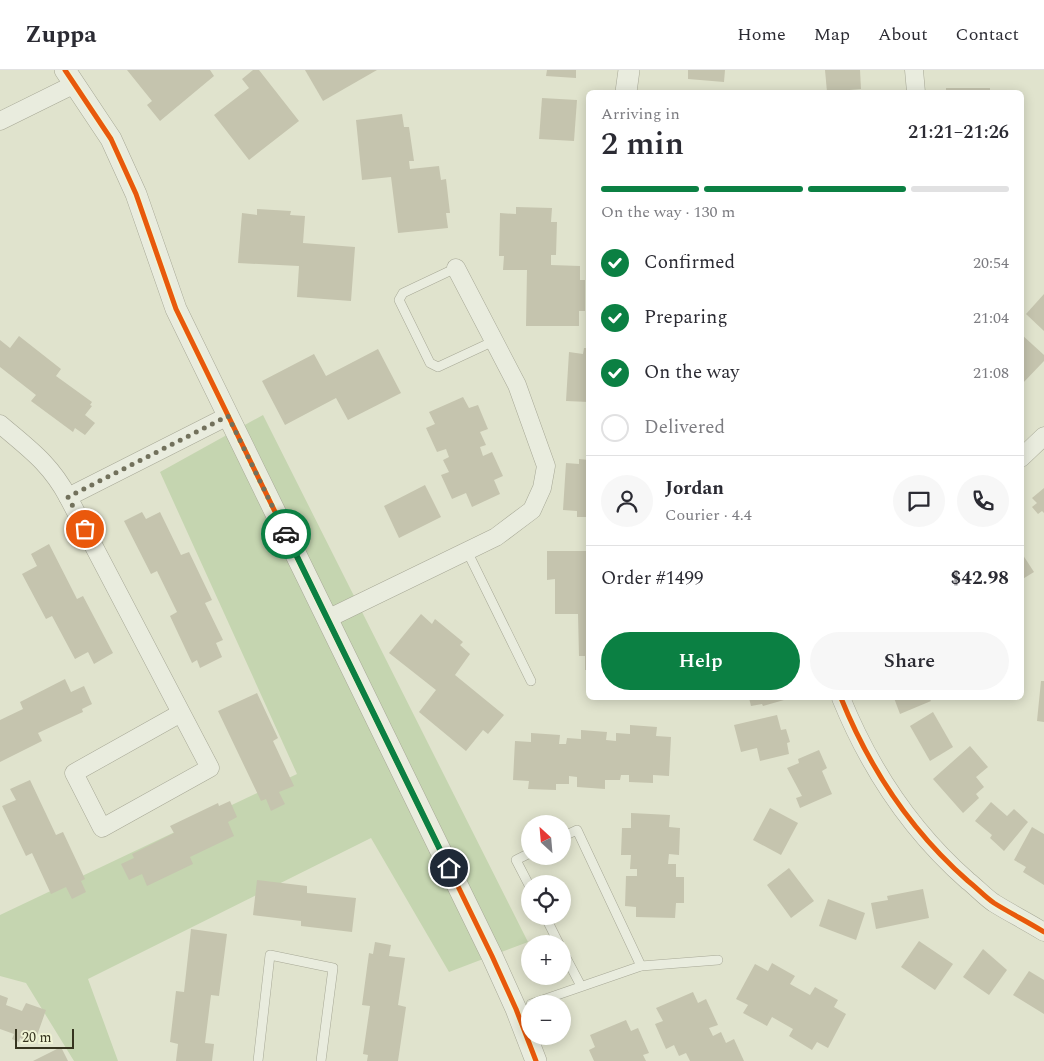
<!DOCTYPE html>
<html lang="en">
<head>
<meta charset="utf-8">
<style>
  :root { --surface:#fff; --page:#f7f7f7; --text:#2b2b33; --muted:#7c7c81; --line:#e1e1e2; --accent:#0b8043 }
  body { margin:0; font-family:Spectral,serif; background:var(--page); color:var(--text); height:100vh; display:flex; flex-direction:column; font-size:19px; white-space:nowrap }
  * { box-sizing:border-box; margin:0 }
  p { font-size:16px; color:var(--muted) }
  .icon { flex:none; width:28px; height:28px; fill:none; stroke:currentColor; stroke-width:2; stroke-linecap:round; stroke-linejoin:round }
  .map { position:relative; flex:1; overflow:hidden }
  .side { position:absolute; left:586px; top:20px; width:438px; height:610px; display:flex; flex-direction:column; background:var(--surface); border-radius:8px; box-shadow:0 2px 12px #0003 }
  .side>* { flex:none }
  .needle { width:32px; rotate:334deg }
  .controls { position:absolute; left:521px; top:745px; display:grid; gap:10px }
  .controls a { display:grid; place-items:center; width:50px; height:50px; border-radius:50%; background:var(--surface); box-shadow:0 2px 12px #0003; font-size:25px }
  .scale { position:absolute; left:15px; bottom:12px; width:59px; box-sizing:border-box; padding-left:5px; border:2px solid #36341f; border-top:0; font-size:14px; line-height:18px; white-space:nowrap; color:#36341f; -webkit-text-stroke:4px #eff3d4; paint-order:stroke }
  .pin { position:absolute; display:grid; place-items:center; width:42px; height:42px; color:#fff; margin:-21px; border:2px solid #fff; border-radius:50%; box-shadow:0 1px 5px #0007 }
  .courier { position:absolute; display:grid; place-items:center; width:50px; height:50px; margin:-25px; border:4px solid #0b8043; border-radius:50%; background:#fff; color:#222; box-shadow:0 1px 6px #0007 }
  .headline em { font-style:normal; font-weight:600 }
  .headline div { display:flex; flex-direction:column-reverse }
  .headline { display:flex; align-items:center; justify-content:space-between; height:85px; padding:0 15px }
  h1 { font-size:32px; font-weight:600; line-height:38px }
  .bar { display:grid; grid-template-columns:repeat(4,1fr); gap:8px 5px; align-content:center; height:60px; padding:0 15px }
  .bar i { height:6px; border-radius:4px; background:var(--line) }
  .bar .current { background:var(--accent) }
  .bar p { grid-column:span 4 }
  .line { display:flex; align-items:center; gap:12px; padding:0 15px; border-top:1px solid var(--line) }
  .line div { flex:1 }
  .round { display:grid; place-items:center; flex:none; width:52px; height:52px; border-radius:26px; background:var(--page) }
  ol { padding:0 15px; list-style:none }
  li { display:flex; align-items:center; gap:15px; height:55px }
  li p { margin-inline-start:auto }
  li .icon { padding:5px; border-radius:50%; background:var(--accent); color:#fff; stroke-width:4 }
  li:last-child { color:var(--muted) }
  li i { width:28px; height:28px; border:2px solid var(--line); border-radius:50% }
  .cta { display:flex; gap:10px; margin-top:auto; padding:10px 15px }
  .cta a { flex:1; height:58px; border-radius:30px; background:var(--accent); color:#fff; font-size:20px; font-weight:600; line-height:58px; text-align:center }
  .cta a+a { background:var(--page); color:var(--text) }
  header { display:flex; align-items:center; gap:30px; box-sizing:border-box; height:70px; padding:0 25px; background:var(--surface); border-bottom:1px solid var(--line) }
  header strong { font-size:24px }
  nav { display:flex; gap:28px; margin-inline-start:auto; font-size:18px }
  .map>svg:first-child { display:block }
  .green { fill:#c5d5b0 }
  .building { fill:#c5c4ae }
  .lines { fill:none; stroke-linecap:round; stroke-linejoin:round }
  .service-casing { stroke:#a7a896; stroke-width:10 }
  .minor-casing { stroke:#a7a896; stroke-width:19 }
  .tertiary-casing { stroke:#a7a896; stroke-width:22 }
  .service { stroke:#e9ecde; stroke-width:9 }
  .minor { stroke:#e9ecde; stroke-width:18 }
  .tertiary { stroke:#e9ecde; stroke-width:21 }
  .cycleway-casing { stroke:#eff3d4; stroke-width:8 }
  .cycleway { stroke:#e8590c; stroke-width:5 }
  .done { stroke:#72715c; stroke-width:5; stroke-dasharray:0 9 }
  .route { stroke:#0b8043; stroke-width:6 }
</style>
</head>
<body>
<header>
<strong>Zuppa</strong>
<nav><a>Home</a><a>Map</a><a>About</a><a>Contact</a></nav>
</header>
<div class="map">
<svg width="1044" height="991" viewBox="0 0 1044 991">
  <rect width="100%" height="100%" fill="#e0e3cd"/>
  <polygon class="green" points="263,345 528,872 449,902 371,768 88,909 118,991 74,991 26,913 0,906 0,845 297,704 160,402"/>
  <g class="building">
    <polygon points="127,0 210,0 214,6 160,51 147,35 152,31"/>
    <polygon points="253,0 259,0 299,51 249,90 214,45 249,18 242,9"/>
    <polygon points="305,0 377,0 323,31"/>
    <polygon points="547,0 576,0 576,8 546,6"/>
    <polygon points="688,0 725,0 724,12 688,9"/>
    <polygon points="825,0 860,0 861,19 827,22"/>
    <rect x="946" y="18" width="44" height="4"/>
    <polygon points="542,28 577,30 574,71 539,69"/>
    <polygon points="402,44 404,57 409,57 414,91 409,91 410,99 439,96 441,110 446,109 450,143 446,143 448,158 398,163 391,107 362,110 356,50"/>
    <polygon points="516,137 552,138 551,152 557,152 556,185 551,185 551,195 580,196 580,210 585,210 585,241 579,241 579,256 526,256 527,200 503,200 504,186 499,186 500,143 516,144"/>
    <polygon points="257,139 291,141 290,145 305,146 303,173 355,177 351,231 297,227 299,196 238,193 242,143 257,145"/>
    <polygon points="1044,224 1044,261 1026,244"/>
    <polygon points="1021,264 1044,285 1044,291 1021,315"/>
    <polygon points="19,266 61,299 56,306 92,332 90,335 92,336 85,345 95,353 85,365 75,358 73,362 31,331 36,325 0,297 0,270 10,278"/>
    <polygon points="584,278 589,278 589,332 566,331 569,282 583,284"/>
    <polygon points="378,279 401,323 348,350 336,328 285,355 262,311 314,284 326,306"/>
    <polygon points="463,327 469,338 478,335 488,359 480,362 486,375 480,377 483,386 492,382 503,406 494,410 500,424 472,437 466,423 452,429 441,405 449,402 443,390 449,387 446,379 437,382 426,358 435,354 429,342"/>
    <polygon points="579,389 589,390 589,447 577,447 577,441 563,440 566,393 579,394"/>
    <polygon points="425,415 441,447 399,468 384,436"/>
    <polygon points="1044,418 1044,443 1042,441 1038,444 1032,437 1037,433 1032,428"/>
    <polygon points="142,442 146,449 160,442 181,485 189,482 212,530 205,533 223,570 216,573 222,587 200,598 197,590 192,593 170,546 177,542 157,501 151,504 124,451"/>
    <polygon points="49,474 77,529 83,526 113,583 94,594 88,582 75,589 52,546 46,549 22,504 37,496 31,484"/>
    <polygon points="547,481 589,481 589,600 585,600 585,586 579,586 578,544 555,544 555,509 547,510"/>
    <polygon points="1021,482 1034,502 1021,510"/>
    <polygon points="421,544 432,554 435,549 463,572 460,575 470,584 455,605 504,645 488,664 483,660 466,681 419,642 436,620 389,583"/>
    <polygon points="65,609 71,622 84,616 92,634 82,639 83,642 38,663 42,671 0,692 0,650 23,639 20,632"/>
    <polygon points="1041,611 1044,611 1044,652 1037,651"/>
    <polygon points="257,623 278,668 273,671 294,716 279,722 285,734 271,741 266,729 261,731 218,641"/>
    <polygon points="749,628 784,628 784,630 763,636 762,634 751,636"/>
    <polygon points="894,628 929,628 931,631 900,644"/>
    <polygon points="933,642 953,677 930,691 910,656"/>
    <polygon points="777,645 781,660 786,659 790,672 787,673 789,684 760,691 757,678 741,682 734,655"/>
    <polygon points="630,655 657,657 656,666 671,667 669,706 653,705 653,713 629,712 629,705 621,705 620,710 605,710 605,719 577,717 577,707 569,706 569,714 556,714 556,720 528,719 529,711 513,710 515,671 531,672 531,663 560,665 559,674 566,674 567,668 581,669 581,660 607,662 606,670 616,671 616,663 630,664"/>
    <polygon points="970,676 988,697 976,707 984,717 976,724 979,728 963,743 933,709"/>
    <polygon points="819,680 827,698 822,701 832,724 800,738 796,728 802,726 787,698 799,693 798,689"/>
    <polygon points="30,710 56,765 63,762 85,809 81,811 86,822 72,829 66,817 51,824 32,783 26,786 2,736 16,730 10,719"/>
    <polygon points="230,731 237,747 228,752 234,766 190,787 193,794 147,816 142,804 129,810 121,794 134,788 132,784 174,763 170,756 218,733 219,736"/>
    <polygon points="991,732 1007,746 1014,739 1028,752 1004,781 990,768 992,765 975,751"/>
    <polygon points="770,738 798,753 781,785 753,770"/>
    <polygon points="631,743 670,745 669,757 680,758 679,785 669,784 668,794 676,794 676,807 684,807 684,833 676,833 675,848 636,847 636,837 625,836 626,806 637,806 637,799 630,799 631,785 621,785 622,758 631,758"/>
    <polygon points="1032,757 1044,764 1044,815 1023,802 1026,797 1014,790"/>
    <polygon points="789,798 814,831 791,848 767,815"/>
    <polygon points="257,810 307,816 307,823 356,828 352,862 301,856 301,851 253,845"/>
    <polygon points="923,819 929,848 876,859 871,833 888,830 887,826"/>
    <polygon points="828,829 865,843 856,870 819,856"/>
    <polygon points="191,859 227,864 219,926 211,925 205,973 214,974 212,991 176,991 178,974 170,972 176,921 184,922"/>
    <polygon points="919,871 953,894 935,920 901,897"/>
    <polygon points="375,872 391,875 389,886 405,888 398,935 406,937 398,991 367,991 368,985 363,984 370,936 362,935 369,883 373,884"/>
    <polygon points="983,879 1007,900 989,925 963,907"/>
    <polygon points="772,893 795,906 790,914 810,925 815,917 838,930 834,937 846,944 828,978 817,972 812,980 789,966 793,959 772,947 767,956 743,943 748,935 736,929 755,894 768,901"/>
    <polygon points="1029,901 1044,910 1044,944 1013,925"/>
    <polygon points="693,922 698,933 706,929 718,955 709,958 713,966 721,962 726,973 734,969 744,991 690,991 686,983 679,986 674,975 666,979 655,954 663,951 656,938"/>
    <polygon points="0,925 8,928 6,935 22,941 26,933 46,940 34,974 20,968 19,972 12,969 14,964 0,959"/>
    <polygon points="626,950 631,961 638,958 649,983 643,985 646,991 594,991 589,980 595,977 590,965"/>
    <polygon points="61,977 68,991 33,991"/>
  </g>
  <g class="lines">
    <g class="service-casing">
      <g id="service">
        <polyline points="456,198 403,223 399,230 430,293 438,297 494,271"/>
        <polyline points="467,481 531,611"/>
        <polyline points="562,767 577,760 641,896"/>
        <polyline points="530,783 516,790 530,817"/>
        <polyline points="545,846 559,874"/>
        <polyline points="562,880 581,916"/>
        <polyline points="531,934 641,896 718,890"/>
        <polyline points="258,991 270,885 333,898 321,991"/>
      </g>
    </g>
    <g class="minor-casing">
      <g id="minor">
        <polyline points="914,0 916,22"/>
        <polyline points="0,51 75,14"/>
        <path d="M0 354C28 378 50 393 68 427 115 517 163 608 210 698L102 758 74 703 181 643"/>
        <polyline points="1021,388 1044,366"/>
        <polyline points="68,427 228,346"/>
        <polyline points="327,549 496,467 532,440 542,418 546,396 517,315 456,198"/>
        <path d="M841 628C869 697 911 761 968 811 977 818 985 827 994 833 1010 843 1028 852 1044 862"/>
      </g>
    </g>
    <g class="tertiary-casing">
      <g id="tertiary">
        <polyline points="65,0 111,69 136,124 176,239 492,886 516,939 536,991"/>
        <polyline points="626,22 629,0"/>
      </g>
    </g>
    <use href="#service" class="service"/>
    <use href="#minor" class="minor"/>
    <use href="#tertiary" class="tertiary"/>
    <g class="cycleway-casing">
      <g id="cycleway">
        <polyline points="65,0 111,69 136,124 176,239 492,886 516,939 536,991"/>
        <path d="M841 628C869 697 911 761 968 811 977 818 985 827 994 833 1010 843 1028 852 1044 862"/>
      </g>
    </g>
    <use href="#cycleway" class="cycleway"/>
  </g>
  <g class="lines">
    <polyline class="done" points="85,459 68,427 228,346 286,464"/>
    <polyline class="route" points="286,464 449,798"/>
  </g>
</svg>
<div class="controls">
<a><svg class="needle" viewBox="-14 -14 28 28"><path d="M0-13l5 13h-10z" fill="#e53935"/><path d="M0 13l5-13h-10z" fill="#7c7c81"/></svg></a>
<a><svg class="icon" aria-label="locate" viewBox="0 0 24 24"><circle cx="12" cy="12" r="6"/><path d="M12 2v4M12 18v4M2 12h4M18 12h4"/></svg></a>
<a>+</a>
<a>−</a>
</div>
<div class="scale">20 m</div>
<div class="pin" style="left:85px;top:459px;background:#ea580c"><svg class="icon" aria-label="bag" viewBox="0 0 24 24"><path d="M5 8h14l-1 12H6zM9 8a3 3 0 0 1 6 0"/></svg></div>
<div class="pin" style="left:449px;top:798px;background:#1f2937"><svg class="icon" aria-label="home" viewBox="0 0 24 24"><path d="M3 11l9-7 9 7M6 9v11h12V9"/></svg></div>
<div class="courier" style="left:286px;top:464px"><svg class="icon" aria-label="car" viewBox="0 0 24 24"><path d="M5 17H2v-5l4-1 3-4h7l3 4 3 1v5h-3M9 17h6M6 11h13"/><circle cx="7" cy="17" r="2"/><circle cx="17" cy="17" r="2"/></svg></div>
<section class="side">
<div class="headline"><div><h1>2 min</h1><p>Arriving in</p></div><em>21:21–21:26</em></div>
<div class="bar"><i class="current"></i><i class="current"></i><i class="current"></i><i></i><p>On the way · 130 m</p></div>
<ol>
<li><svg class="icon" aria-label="check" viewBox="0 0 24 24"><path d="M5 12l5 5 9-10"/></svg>Confirmed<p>20:54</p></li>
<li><svg class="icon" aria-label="check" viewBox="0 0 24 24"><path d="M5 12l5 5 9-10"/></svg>Preparing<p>21:04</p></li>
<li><svg class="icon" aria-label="check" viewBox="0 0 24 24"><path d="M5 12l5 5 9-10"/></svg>On the way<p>21:08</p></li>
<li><i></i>Delivered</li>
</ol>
<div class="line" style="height:90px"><a class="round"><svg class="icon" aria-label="person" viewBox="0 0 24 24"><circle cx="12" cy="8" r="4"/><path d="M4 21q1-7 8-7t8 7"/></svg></a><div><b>Jordan</b><p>Courier · 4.4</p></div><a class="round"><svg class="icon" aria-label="chat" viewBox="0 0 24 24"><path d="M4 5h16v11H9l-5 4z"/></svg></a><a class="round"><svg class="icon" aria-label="phone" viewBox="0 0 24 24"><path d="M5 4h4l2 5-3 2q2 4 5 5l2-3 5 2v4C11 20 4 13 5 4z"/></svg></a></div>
<div class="line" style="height:65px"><div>Order #1499</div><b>$42.98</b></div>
<div class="cta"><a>Help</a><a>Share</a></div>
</section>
</div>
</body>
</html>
